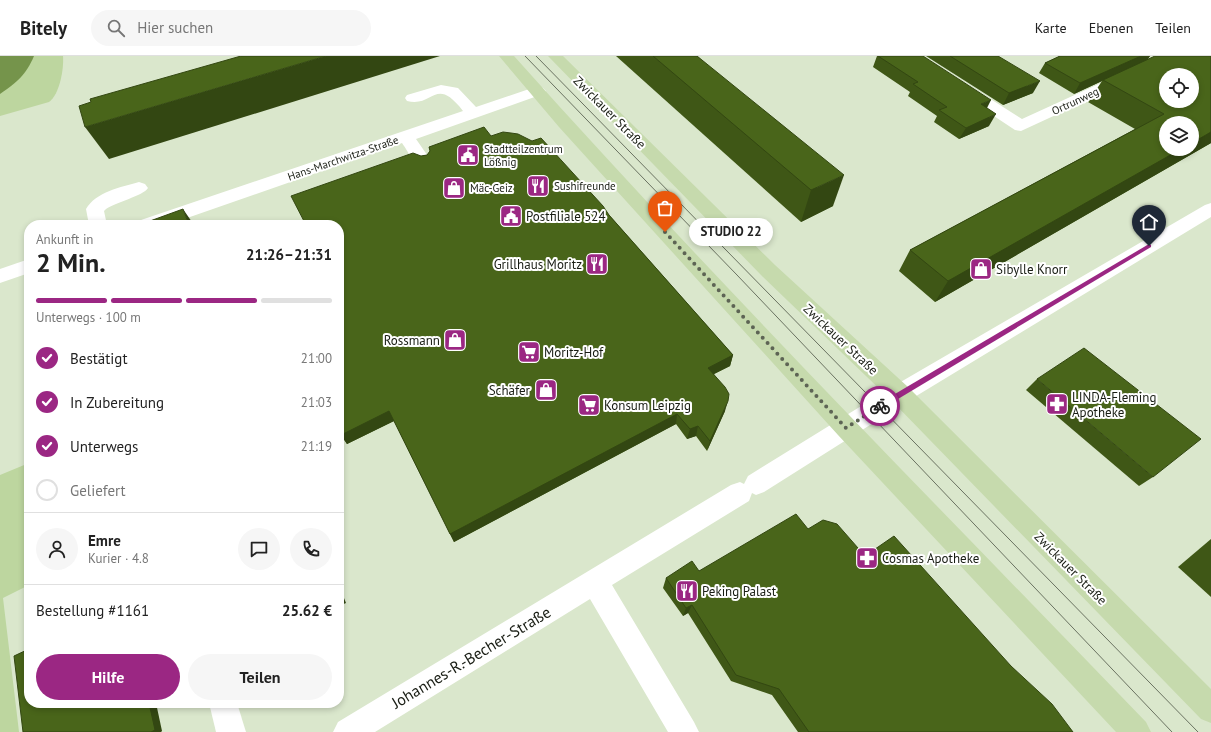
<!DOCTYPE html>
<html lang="de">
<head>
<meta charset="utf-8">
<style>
  :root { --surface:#fff; --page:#f6f6f6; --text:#222; --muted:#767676; --line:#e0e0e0; --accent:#9b2783 }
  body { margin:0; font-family:"PT Sans",sans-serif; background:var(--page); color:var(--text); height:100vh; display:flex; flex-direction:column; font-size:15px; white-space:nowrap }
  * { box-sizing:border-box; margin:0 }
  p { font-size:13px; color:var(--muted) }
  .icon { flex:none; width:22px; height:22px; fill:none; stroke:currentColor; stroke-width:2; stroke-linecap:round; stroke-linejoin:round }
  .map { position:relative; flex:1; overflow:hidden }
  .panel { position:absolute; left:24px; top:164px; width:320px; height:488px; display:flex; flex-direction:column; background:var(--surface); border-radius:16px; box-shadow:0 2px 6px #0003 }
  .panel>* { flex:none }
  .buttons { position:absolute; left:1159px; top:12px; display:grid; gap:8px }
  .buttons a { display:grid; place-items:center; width:40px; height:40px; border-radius:50%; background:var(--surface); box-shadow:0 2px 6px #0003; font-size:20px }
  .pin { position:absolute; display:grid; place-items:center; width:34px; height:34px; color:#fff; margin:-41px -17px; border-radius:50% 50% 50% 0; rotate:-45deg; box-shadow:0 0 4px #0007 }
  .pin .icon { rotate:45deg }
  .courier { position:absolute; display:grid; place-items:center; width:40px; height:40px; margin:-20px; border:3px solid #9b2783; border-radius:50%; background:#fff; color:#222; box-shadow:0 1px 5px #0007 }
  .bubble { position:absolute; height:28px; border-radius:14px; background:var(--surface); box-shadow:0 2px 6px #0003; font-size:13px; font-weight:600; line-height:28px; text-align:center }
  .overview em { font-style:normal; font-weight:600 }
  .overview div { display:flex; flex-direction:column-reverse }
  .overview { display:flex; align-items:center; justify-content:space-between; height:68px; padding:0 12px }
  h1 { font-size:26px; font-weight:600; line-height:30px }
  .bar { display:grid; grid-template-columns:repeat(4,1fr); gap:6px 4px; align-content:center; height:48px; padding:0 12px }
  .bar i { height:5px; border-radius:3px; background:var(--line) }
  .bar .current { background:var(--accent) }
  .bar p { grid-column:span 4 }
  .line { display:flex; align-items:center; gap:10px; padding:0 12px; border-top:1px solid var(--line) }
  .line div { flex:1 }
  .round { display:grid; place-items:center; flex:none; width:42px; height:42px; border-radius:21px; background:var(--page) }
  ol { padding:0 12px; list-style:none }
  li { display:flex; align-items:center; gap:12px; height:44px }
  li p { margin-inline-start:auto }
  li .icon { padding:4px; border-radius:50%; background:var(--accent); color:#fff; stroke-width:4 }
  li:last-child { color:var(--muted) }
  li i { width:22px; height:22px; border:2px solid var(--line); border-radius:50% }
  .action { display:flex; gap:8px; margin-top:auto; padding:8px 12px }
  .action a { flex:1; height:46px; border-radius:24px; background:var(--accent); color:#fff; font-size:16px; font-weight:600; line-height:46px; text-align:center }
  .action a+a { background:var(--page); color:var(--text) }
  header { display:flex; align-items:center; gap:24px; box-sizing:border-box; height:56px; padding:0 20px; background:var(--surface); border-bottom:1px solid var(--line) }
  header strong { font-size:19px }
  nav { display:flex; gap:22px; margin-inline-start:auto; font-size:14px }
  .search { width:280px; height:36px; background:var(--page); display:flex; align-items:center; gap:10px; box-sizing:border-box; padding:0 14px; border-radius:22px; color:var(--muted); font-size:15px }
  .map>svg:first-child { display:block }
  .green { fill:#bdd69f }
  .water { fill:#75944b }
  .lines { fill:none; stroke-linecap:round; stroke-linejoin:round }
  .minor { fill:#fff; fill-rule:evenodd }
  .major { fill:#c6daad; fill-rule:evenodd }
  .tram { stroke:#6a7261; stroke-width:1 }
  .wall { fill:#3f5716 }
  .shaded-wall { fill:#334712 }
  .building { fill:#49651a; stroke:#334712; fill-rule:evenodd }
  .route { fill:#9b2783 }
  .done { stroke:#5d6454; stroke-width:4; stroke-dasharray:0 7.2 }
  .labels { text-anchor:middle; stroke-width:4; stroke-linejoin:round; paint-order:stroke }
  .far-street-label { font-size:11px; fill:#191d14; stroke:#fff }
  .far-poi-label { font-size:11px; fill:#191d14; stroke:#fff; text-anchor:start }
  .street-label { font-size:13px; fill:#191d14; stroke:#fff }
  .poi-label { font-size:13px; fill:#191d14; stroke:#fff; text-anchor:start }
  .near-street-label { font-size:16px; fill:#191d14; stroke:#fff }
</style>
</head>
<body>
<header>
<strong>Bitely</strong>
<div class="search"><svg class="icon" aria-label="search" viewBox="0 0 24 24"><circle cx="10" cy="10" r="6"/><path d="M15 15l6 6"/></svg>Hier suchen</div>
<nav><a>Karte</a><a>Ebenen</a><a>Teilen</a></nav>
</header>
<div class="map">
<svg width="1211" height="676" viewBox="0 0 1211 676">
  <rect width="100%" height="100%" fill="#dae7cc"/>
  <g class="green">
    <path d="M0 0H63C64 12 60 38 49 46L0 60Z"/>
    <polygon points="29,407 29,529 3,542 19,676 0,676 0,419"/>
  </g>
  <path class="water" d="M0 0H34C26 19 17 26 0 38Z"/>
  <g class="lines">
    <g class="minor">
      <polygon points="906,0 923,0 1022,63 1160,0 1179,0 1177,3 1021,75 1015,74 908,3"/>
      <path d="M441 29 458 32 476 51 538 30 543 32 546 35 543 38 416 83 432 106 430 110C415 114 410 98 402 87L167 169H138L141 164 463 55C435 19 434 52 407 45L405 42 407 39Z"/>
      <path d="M139 126 145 128 148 132C143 140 116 146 106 153L104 155 107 169H89L86 153C96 136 121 131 139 126Z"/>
      <polygon points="1211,147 1211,161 908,345 764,436 756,439 752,437 749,445 612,529 694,666 699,676 668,676 590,543 375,676 333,676 338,666 731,429 740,426 744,428 748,420 892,331 1205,149"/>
      <polygon points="29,203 29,217 0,227 0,213"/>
      <polygon points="209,647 237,647 246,676 216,676"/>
    </g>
    <g class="major">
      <path d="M499 0H514C718 228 934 446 1146 666L1151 676H1116L838 379 559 71Z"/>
      <polygon points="548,0 563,0 775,209 908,331 1211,633 1211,667 1201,663 892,345 761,219"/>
    </g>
    <g class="tram">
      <polyline points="525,0 737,219 1172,676"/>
      <polyline points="536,0 1198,676"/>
    </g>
  </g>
  <g class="wall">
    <polygon points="616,0 697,0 833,150 801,166"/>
    <polygon points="877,0 923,0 987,52 989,70 959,83 934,66 937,60 908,40 910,36 873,11"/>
    <polygon points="926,0 998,0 1033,37 1003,49"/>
    <polygon points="1060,0 1150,0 1148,3 1211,0 1211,87 935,246 899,215 910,194 1135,73 1088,46 1102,25 1074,38 1039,17 1045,7"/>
    <polygon points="491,80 609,159 733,299 730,310 714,318 725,355 707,395 696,380 687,383 676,368 454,486 394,365 347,388 341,379 421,100 427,99 430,95 429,91"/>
    <polygon points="1037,323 1153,421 1139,430 1026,334"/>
    <polygon points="808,473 865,500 1011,610 1073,676 798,676 772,639 731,625 688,557 683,560 663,532 666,522 699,515"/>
    <polygon points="1211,483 1211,541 1178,511"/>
  </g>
  <g class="shaded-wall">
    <polygon points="326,0 440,0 109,103 85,71"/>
    <polygon points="1141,0 1150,0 1147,4 1103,24 1102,25 1074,38 1080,27"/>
    <polygon points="1040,25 1033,37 1003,49 1009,37"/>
    <polygon points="991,44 985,56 981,48"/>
    <polygon points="996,58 989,70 959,83 966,72"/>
    <polygon points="1211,76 1211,87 935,246 948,225 1181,93 1192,93 1192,87"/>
    <polygon points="844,119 833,150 801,166 811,134"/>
    <polygon points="183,153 194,169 189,169"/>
    <polygon points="733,299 730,310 706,322 708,312"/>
    <polygon points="728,345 725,355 707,395 710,385"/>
    <polygon points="389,355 394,365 347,388 341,379"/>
    <polygon points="677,358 676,368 454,486 450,478"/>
    <polygon points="698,370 696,380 687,383 690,373"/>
    <polygon points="339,530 346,547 339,550"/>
    <polygon points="692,549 688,557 683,560 686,552"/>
    <polygon points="149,647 156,647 162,675 161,676 151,676"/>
  </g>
  <g class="building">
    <polygon points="241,0 326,0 85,71 79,50 91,46 90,43"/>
    <polygon points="653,0 697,0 844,119 811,134"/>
    <polygon points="878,0 923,0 991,44 981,48 996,58 966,72 939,54 947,51 913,28 918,26"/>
    <polygon points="950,0 998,0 1040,25 1009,37"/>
    <polygon points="1060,0 1141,0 1080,27 1045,7"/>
    <path d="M1155 0H1211V76L1192 87V67H1166V93H1181L948 225 910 194 1164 58 1103 24ZM1166 19H1192V45H1166Z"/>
    <polygon points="484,71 491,80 503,76 511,77 518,78 532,85 541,82 603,150 609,159 733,299 708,312 725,331 729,338 728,345 710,385 698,370 690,373 677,358 450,478 389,355 341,379 339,375 339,169 306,169 291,140 413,97 421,100 427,99 430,95 429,91"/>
    <polygon points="183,153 189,169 139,169"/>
    <polygon points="1084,292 1201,383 1153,421 1037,323"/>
    <polygon points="796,458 808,473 823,464 837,468 865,500 894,480 1011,610 1052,648 1073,676 809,676 779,633 736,619 692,549 686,552 666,522 692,505 699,515"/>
    <polygon points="29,593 29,647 149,647 155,674 151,676 23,676 14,600"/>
  </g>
  <polygon class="route" points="1149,188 1151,189 1151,191 883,352 878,352 878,348"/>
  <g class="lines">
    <polyline class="done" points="665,176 846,372 880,350"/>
  </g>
  <defs>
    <g id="civic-square" transform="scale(1.15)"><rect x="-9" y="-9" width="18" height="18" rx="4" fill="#9b2783" stroke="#fff"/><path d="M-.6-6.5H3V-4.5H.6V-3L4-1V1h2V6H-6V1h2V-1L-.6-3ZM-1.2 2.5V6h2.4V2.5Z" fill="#fff"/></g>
    <g id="restaurant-square" transform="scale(1.15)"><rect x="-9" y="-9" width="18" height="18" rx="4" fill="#9b2783" stroke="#fff"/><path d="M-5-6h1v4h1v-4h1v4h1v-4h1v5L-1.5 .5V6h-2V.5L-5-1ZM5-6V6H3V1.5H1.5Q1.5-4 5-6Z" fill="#fff"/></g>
    <g id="shop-square" transform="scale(1.15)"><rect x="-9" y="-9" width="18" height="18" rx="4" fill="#9b2783" stroke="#fff"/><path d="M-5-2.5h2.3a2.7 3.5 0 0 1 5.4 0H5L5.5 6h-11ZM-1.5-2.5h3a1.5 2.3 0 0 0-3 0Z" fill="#fff"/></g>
    <g id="supermarket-square" transform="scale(1.15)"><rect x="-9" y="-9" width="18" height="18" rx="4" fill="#9b2783" stroke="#fff"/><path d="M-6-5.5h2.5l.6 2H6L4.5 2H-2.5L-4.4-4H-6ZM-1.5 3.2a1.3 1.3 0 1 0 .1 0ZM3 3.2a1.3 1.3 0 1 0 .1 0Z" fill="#fff"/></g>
    <g id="pharmacy-square" transform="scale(1.15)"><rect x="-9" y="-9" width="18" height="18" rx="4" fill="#9b2783" stroke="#fff"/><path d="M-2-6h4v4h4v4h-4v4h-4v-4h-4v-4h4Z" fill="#fff"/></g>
  </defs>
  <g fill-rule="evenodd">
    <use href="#civic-square" x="468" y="99"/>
    <use href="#restaurant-square" x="538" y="130"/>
    <use href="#shop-square" x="454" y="132"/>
    <use href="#civic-square" x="511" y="160"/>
    <use href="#restaurant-square" x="597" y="208"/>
    <use href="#shop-square" x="981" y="213"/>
    <use href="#shop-square" x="455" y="284"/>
    <use href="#supermarket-square" x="529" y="296"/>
    <use href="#shop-square" x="546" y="334"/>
    <use href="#pharmacy-square" x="1057" y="348"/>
    <use href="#supermarket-square" x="589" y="349"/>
    <use href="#pharmacy-square" x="867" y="502"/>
    <use href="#restaurant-square" x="687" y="535"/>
  </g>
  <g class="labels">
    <g class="far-street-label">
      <text transform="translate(1075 45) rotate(-25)" y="4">Ortrunweg</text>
      <text transform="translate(343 102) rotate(-19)" y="4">Hans-Marchwitza-Straße</text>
    </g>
    <g class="far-poi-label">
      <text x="484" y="97">Stadtteilzentrum<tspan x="484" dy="13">Lößnig</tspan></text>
      <text x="554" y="134">Sushifreunde</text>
      <text x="470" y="136">Mäc-Geiz</text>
    </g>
    <g class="street-label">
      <text transform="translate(610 56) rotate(45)" y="5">Zwickauer Straße</text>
      <text transform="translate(841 283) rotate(43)" y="5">Zwickauer Straße</text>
      <text transform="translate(1071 512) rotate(45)" y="5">Zwickauer Straße</text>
    </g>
    <g class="poi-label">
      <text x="526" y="165">Postfiliale 524</text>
      <text x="582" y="213" text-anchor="end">Grillhaus Moritz</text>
      <text x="996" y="218">Sibylle Knorr</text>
      <text x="440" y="289" text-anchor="end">Rossmann</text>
      <text x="544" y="301">Moritz-Hof</text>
      <text x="530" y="339" text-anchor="end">Schäfer</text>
      <text x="1072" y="346">LINDA-Fleming<tspan x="1072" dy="15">Apotheke</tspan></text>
      <text x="604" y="354">Konsum Leipzig</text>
      <text x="882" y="507">Cosmas Apotheke</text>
      <text x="702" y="540">Peking Palast</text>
    </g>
    <g class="near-street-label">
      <text transform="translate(471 601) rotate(-31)" y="6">Johannes-R.-Becher-Straße</text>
    </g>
  </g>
</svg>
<div class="buttons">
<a><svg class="icon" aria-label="locate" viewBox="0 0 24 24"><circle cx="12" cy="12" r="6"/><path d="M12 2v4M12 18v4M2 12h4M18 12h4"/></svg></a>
<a><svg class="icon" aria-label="layers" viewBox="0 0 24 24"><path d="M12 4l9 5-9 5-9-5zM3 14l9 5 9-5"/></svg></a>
</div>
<div class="pin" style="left:665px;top:176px;background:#ea580c"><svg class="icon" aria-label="bag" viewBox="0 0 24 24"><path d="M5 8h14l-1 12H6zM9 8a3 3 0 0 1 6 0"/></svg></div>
<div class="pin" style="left:1149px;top:190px;background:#1f2937"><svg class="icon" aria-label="home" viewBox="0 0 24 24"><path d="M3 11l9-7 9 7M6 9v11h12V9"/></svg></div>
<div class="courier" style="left:880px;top:350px"><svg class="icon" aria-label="bike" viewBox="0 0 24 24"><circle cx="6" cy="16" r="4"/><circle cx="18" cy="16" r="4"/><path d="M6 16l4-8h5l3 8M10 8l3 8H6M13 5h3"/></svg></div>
<div class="bubble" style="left:689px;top:162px;width:84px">STUDIO 22</div>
<section class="panel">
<div class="overview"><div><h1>2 Min.</h1><p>Ankunft in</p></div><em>21:26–21:31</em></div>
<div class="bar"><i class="current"></i><i class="current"></i><i class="current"></i><i></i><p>Unterwegs · 100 m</p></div>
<ol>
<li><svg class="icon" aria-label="check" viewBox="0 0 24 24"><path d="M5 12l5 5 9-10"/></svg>Bestätigt<p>21:00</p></li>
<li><svg class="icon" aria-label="check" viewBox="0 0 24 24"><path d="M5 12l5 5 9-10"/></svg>In Zubereitung<p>21:03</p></li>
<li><svg class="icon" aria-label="check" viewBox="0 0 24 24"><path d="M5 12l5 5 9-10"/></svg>Unterwegs<p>21:19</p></li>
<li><i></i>Geliefert</li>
</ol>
<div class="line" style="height:72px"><a class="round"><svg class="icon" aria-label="person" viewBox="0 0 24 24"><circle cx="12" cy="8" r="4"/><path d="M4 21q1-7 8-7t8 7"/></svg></a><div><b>Emre</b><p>Kurier · 4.8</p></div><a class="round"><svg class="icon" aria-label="chat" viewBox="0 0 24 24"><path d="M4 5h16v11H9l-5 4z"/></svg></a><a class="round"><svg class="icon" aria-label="phone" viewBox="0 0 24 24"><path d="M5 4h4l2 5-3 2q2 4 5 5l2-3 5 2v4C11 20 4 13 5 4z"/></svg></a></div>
<div class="line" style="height:52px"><div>Bestellung #1161</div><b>25.62 €</b></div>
<div class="action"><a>Hilfe</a><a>Teilen</a></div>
</section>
</div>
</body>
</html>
